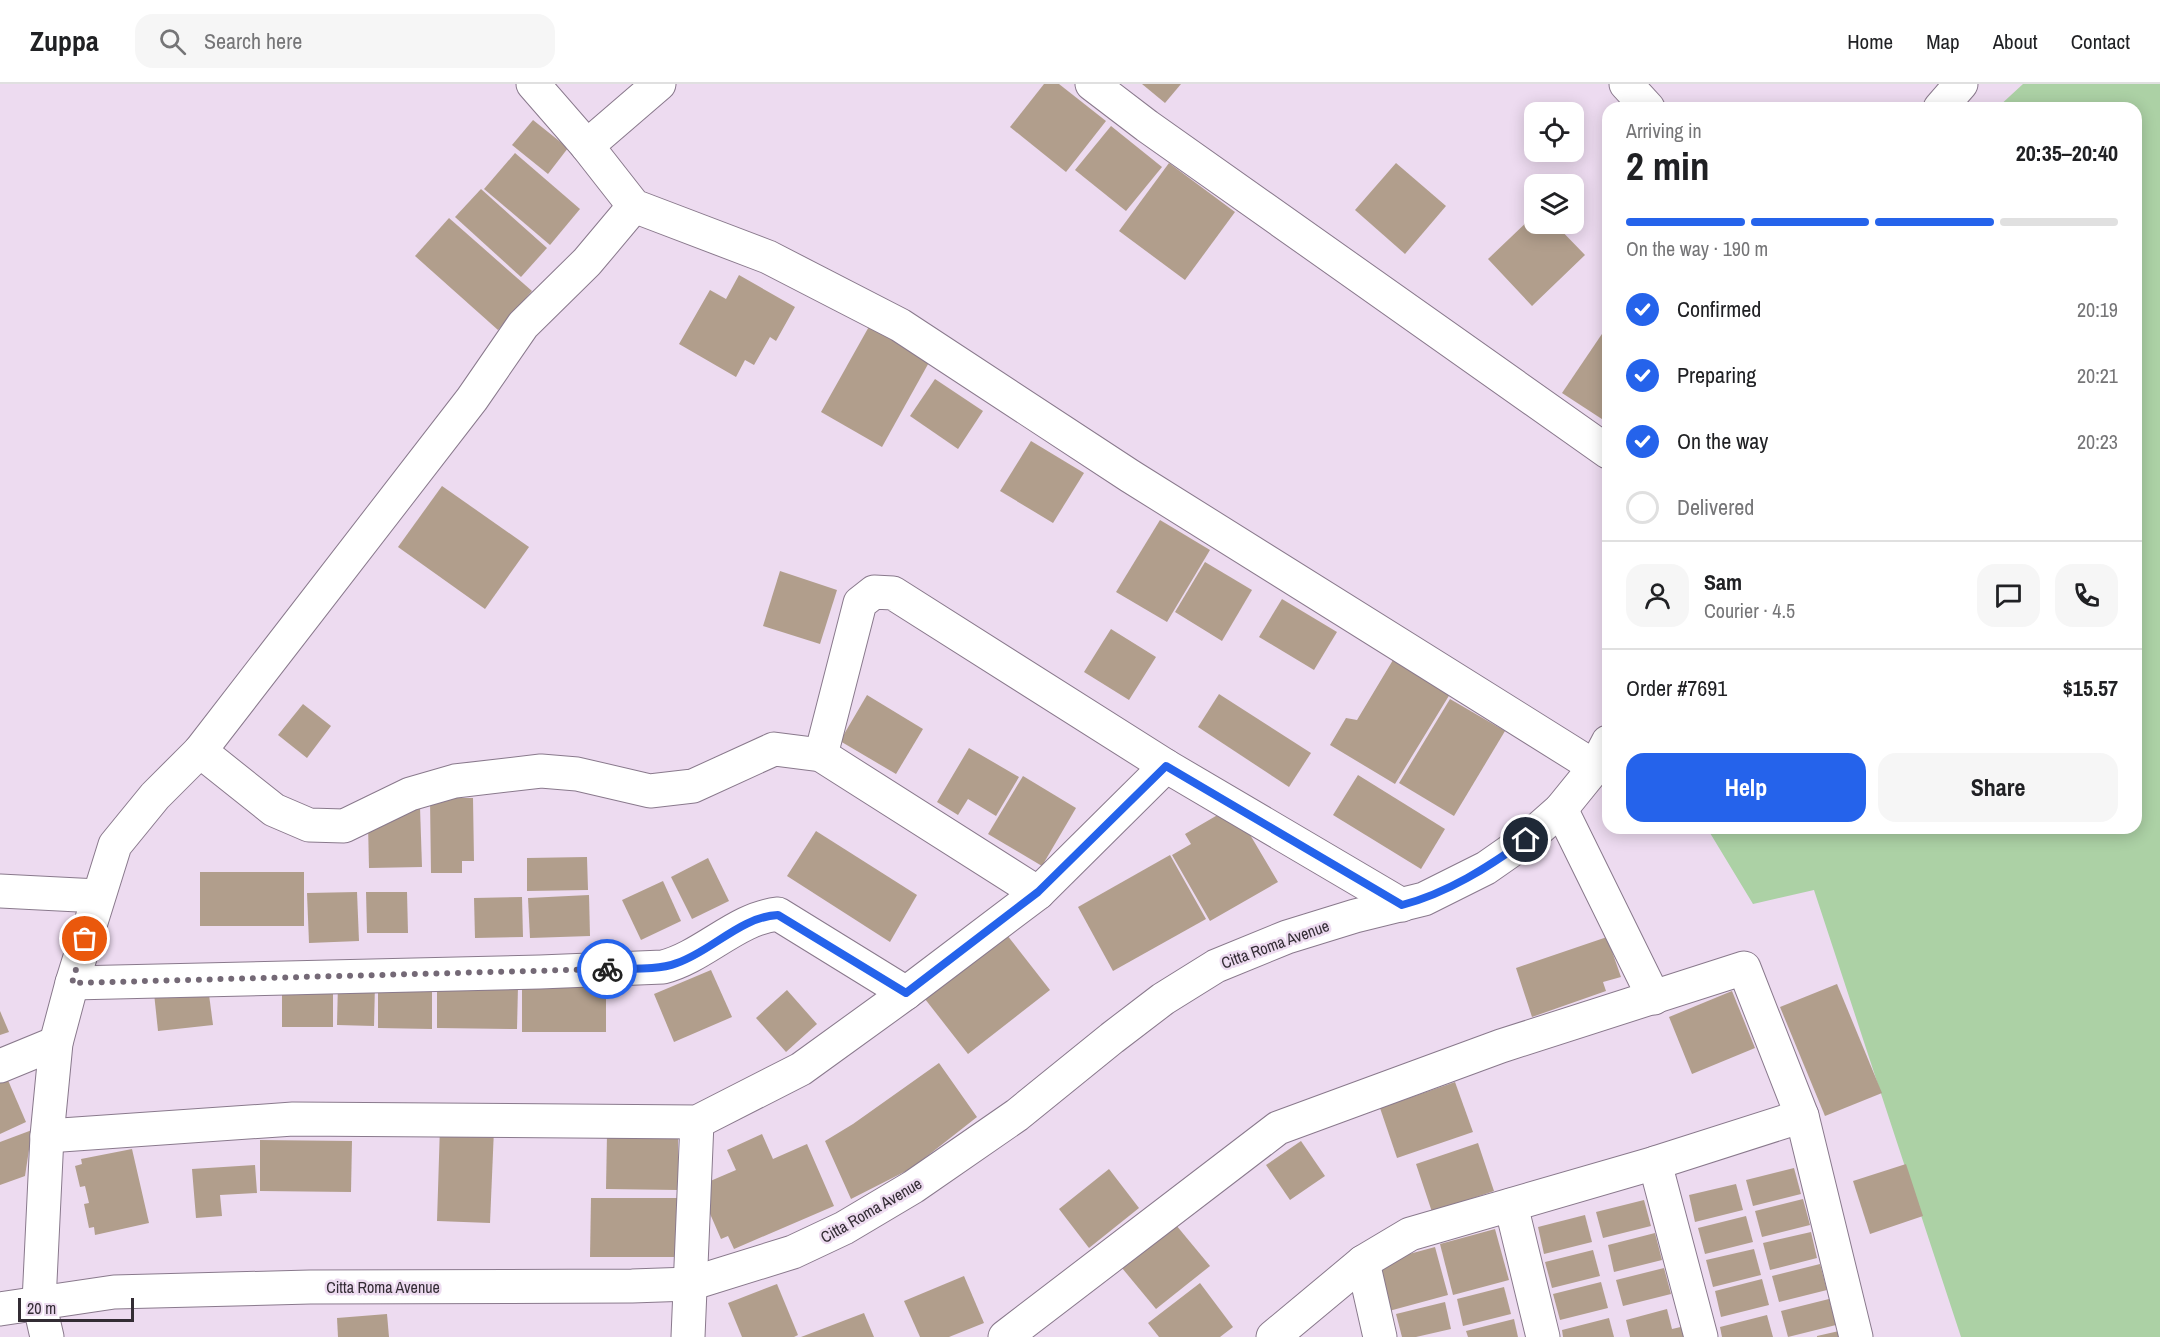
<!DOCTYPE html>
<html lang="en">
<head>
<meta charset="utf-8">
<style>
  :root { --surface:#fff; --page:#f6f6f6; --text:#202124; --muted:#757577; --line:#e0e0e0; --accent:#2563eb }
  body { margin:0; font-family:"Archivo Narrow",sans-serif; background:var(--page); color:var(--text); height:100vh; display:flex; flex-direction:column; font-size:22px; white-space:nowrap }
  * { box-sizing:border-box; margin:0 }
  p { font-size:20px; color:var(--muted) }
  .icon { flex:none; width:33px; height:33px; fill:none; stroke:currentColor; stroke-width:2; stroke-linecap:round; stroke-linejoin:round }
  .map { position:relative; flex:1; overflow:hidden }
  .side { position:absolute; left:1602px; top:18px; width:540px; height:732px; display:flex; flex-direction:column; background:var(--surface); border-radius:18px; box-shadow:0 3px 15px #0003 }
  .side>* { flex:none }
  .tools { position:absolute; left:1524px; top:18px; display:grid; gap:12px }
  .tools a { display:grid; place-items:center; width:60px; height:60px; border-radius:12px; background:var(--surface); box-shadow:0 3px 15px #0003; font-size:30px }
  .scale { position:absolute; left:18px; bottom:15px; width:116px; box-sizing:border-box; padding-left:6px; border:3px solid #332c34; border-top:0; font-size:16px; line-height:21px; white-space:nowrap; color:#332c34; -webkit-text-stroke:4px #eddbf0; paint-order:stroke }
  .pin { position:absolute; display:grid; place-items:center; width:51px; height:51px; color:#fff; margin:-26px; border:3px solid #fff; border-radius:50%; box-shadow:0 2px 6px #0007 }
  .courier { position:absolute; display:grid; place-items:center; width:60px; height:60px; margin:-30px; border:4px solid #2563eb; border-radius:50%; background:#fff; color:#222; box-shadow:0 2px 8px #0007 }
  .head em { font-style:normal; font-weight:700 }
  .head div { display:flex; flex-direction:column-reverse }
  .head { display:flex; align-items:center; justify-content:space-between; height:102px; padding:0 24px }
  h1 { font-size:39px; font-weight:700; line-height:45px }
  .bar { display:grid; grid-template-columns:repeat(4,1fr); gap:9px 6px; align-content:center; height:72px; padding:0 24px }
  .bar i { height:8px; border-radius:4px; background:var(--line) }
  .bar .on { background:var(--accent) }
  .bar p { grid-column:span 4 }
  .line { display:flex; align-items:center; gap:15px; padding:0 24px; border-top:2px solid var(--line) }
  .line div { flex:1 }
  .round { display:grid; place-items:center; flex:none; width:63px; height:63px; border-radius:18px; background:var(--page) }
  ol { padding:0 24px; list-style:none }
  li { display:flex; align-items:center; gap:18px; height:66px }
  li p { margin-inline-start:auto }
  li .icon { padding:6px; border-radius:50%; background:var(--accent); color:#fff; stroke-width:4 }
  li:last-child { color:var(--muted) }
  li i { width:33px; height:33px; border:3px solid var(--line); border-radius:50% }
  .primary-button { display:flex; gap:12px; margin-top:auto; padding:12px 24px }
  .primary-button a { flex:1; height:69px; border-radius:18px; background:var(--accent); color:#fff; font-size:24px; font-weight:700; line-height:69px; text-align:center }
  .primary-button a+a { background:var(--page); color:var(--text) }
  header { display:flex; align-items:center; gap:36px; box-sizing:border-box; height:84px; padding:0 30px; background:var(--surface); border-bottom:2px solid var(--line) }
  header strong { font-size:28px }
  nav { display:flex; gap:33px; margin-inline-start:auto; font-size:21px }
  .search { width:420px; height:54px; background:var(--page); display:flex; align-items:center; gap:15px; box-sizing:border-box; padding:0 21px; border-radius:18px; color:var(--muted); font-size:22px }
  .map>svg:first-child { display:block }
  .green { fill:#acd1a5 }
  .building { fill:#b19e8c }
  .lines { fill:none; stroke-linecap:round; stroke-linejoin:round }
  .minor-casing { stroke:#89798c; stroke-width:35 }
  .tertiary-casing { stroke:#89798c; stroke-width:35 }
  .minor { stroke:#fff; stroke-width:33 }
  .tertiary { stroke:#fff; stroke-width:33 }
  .done { stroke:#746976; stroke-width:6; stroke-dasharray:0 10.8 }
  .route { stroke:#2563eb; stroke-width:8 }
  .labels { text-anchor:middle; stroke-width:5; stroke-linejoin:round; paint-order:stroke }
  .street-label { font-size:16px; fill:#332c34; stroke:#eddbf0 }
</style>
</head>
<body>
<header>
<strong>Zuppa</strong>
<div class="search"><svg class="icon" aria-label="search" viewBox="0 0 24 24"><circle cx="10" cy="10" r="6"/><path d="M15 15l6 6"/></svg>Search here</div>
<nav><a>Home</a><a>Map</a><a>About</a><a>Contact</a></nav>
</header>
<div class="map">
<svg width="2160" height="1253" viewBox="0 0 2160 1253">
  <rect width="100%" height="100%" fill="#eddbf0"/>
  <polygon class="green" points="2023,0 2160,0 2160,1253 1961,1253 1814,806 1753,820 1707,744 2136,744 2136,24 1997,24"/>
  <g class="building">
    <polygon points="1044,0 1059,0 1106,37 1066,88 1010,43"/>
    <polygon points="1142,0 1181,0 1165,19"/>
    <polygon points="533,36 568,64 548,90 512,61"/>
    <polygon points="1111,42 1162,83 1126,127 1075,86"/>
    <polygon points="515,69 580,125 550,161 484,105"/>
    <polygon points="1169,79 1235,128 1185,196 1119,147"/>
    <polygon points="1396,79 1446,122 1405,170 1355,126"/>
    <polygon points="481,105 547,164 521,193 455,133"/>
    <polygon points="1534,131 1534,140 1555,140 1585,171 1532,222 1488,175"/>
    <polygon points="449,134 532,207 498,246 415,172"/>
    <polygon points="739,191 795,223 776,257 770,253 754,281 745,276 736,293 679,260 710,206 726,215"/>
    <polygon points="871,239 932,273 882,363 821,328"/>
    <polygon points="1608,241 1608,339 1562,309"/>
    <polygon points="935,295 983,327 958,365 910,332"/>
    <polygon points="1031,357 1084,389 1053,439 1000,407"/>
    <polygon points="442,402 529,463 485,525 398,463"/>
    <polygon points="1160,436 1210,466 1167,538 1116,508"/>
    <polygon points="1205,478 1252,506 1222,557 1175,528"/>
    <polygon points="780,487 837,506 820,560 763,542"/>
    <polygon points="1282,515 1337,548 1314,586 1259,553"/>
    <polygon points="1111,545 1156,573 1129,616 1084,588"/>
    <polygon points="1393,576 1450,610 1395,700 1330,661 1346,634 1357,636"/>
    <polygon points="1219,610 1311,669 1289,703 1198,643"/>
    <polygon points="867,611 923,645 896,690 840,657"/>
    <polygon points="1450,615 1505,647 1454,732 1399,699"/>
    <polygon points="303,620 331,642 307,674 278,651"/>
    <polygon points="969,664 1019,693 996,732 968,715 958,731 937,718"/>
    <polygon points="1358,691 1445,745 1421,785 1333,731"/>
    <polygon points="1023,692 1076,724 1042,782 988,750"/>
    <polygon points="430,714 473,714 474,777 462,777 462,789 431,789"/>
    <polygon points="1233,722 1278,798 1210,837 1172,771 1191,760 1185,750"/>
    <polygon points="420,723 422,783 369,784 368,740"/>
    <polygon points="816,747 917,811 890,858 787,792"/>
    <polygon points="1170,771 1206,835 1113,887 1078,823"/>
    <polygon points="587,773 588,806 527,807 527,774"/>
    <polygon points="708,774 729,817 692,835 671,793"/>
    <rect x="200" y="788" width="104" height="54"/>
    <polygon points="663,797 681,837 641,856 622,816"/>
    <polygon points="357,808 359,857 309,859 307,809"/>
    <polygon points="366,808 407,808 408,849 367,849"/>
    <polygon points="589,811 590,852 530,854 528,814"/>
    <polygon points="522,813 523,853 475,854 474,814"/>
    <polygon points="1007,851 1050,906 968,970 925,915"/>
    <polygon points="1607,853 1621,893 1603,898 1606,907 1532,933 1516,884"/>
    <polygon points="711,886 732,933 674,958 654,910"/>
    <rect x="282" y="898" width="51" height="45"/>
    <polygon points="338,899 375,900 374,942 337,941"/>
    <polygon points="378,899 432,901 432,945 378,944"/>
    <polygon points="1837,900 1882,1009 1825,1032 1780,923"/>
    <polygon points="437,901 518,902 517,945 437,944"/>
    <polygon points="208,903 213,941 158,947 154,909"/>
    <rect x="522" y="903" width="84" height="45"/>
    <polygon points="787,906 817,940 786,968 756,934"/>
    <polygon points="1732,907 1755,964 1692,990 1669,933"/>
    <polygon points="0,927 9,948 0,951"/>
    <polygon points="939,979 977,1033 912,1084 851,1115 825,1057 853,1040"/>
    <polygon points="4,987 26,1038 0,1050 0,989"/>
    <polygon points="1455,998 1473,1048 1397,1074 1380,1024"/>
    <polygon points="440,1042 494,1045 490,1139 437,1137"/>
    <polygon points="32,1046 25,1092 0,1101 0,1058"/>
    <polygon points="607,1050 678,1050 678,1106 606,1105"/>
    <polygon points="762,1050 773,1075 807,1060 834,1122 734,1165 728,1152 721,1155 701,1109 708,1098 736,1086 727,1066"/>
    <polygon points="260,1056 352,1057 351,1108 260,1107"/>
    <polygon points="1301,1057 1325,1092 1290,1116 1266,1081"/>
    <polygon points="1478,1059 1494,1107 1432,1128 1416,1080"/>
    <polygon points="132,1065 149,1139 95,1151 94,1143 89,1144 84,1120 89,1119 85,1102 80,1103 75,1082 82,1080 81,1075"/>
    <polygon points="1906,1080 1923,1132 1870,1150 1853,1097"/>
    <polygon points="255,1081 257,1109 220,1111 222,1132 196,1134 192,1085"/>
    <polygon points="1794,1084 1801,1110 1753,1122 1746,1096"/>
    <polygon points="1109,1085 1139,1124 1089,1164 1059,1125"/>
    <polygon points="1736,1100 1743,1126 1695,1138 1689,1111"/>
    <polygon points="591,1114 678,1114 678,1173 590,1173"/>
    <polygon points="1803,1115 1810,1141 1762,1153 1755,1127"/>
    <polygon points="1644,1116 1651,1142 1603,1154 1596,1128"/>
    <polygon points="1585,1131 1592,1158 1544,1170 1538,1143"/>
    <polygon points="1746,1132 1753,1158 1705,1170 1698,1144"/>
    <polygon points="1176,1141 1210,1182 1156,1225 1122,1184"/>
    <polygon points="1495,1145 1509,1196 1453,1211 1440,1160"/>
    <polygon points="1811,1148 1817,1174 1770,1186 1763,1159"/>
    <polygon points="1655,1149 1662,1176 1614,1188 1608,1161"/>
    <polygon points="1435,1163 1448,1211 1389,1227 1376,1179"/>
    <polygon points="1754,1165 1761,1191 1713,1203 1706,1176"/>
    <polygon points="1593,1166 1600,1192 1552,1204 1545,1178"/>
    <polygon points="1820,1180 1827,1206 1779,1218 1772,1192"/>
    <polygon points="1664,1184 1671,1210 1623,1222 1616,1196"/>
    <polygon points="964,1192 984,1239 949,1253 920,1253 904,1217"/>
    <polygon points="1762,1195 1769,1221 1721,1233 1715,1207"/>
    <polygon points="1601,1198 1608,1224 1560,1236 1553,1210"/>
    <polygon points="1200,1199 1233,1243 1220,1253 1159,1253 1148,1239"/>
    <polygon points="777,1200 798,1251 794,1253 742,1253 728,1219"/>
    <polygon points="1504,1203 1511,1230 1463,1242 1457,1215"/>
    <polygon points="1829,1215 1836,1241 1788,1253 1781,1227"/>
    <polygon points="1445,1218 1451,1245 1416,1253 1402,1253 1396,1230"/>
    <polygon points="1667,1225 1672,1245 1685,1242 1688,1253 1630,1253 1626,1236"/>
    <polygon points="864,1229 874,1253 801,1253"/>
    <polygon points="387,1230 389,1253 338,1253 337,1234"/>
    <polygon points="1767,1231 1773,1253 1722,1253 1720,1243"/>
    <polygon points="1609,1234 1614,1253 1563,1253 1562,1246"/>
    <polygon points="1514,1235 1518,1253 1468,1253 1466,1247"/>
    <polygon points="1839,1247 1841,1253 1817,1253 1817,1252"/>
  </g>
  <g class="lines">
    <g class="minor-casing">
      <g id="minor">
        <polyline points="533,0 587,62 634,122 768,173 900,241 1130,392 1595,683"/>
        <polyline points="1092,0 1147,42 1608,368"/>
        <polyline points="1626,0 1648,24"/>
        <polyline points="587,62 659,0"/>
        <polyline points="200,667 274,726 309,741 344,742 410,710 455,697 541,687 577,690 650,707 693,702 774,665 821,671 1038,809"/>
        <polyline points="821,671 860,519 874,508 893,509 1166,682 1402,821"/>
        <polyline points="1561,725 1654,914"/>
        <polyline points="0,807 98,812"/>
        <path d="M72 899 540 888 663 883C703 873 737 834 778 830L906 909"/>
        <polyline points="0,982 56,959"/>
        <polyline points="47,1052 293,1035 697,1038 801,985 906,909 1038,809 1166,682"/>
        <polyline points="1655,1079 1701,1253"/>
        <polyline points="1511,1121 1543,1253"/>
        <polyline points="1363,1178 1380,1253"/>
        <polyline points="47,1253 39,1218 47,1052 56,959 72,899 115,761 155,712 200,667 472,315 523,241 587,178 634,122"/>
        <polyline points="688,1253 697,1038"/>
        <polyline points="1005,1253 1278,1044 1501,962 1744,884 1802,1032 1856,1253"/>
        <polyline points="1273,1253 1363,1178 1410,1150 1655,1079 1802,1032"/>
      </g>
    </g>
    <g class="tertiary-casing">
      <g id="tertiary">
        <polyline points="1940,24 1961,0"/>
        <polyline points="0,1225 114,1208 310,1203 632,1202 690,1200 793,1168 844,1144 913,1103 1017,1031 1112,954 1163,915 1216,882 1287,853 1355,832 1424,815 1486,784 1526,756 1561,725 1595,683 1608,658"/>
      </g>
    </g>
    <use href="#minor" class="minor"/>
    <use href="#tertiary" class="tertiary"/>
  </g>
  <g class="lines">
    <polyline class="done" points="85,855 72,899 607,885"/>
    <path class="route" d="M607 885C629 884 656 887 677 879 712 867 740 833 778 831L906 909 1038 808 1166 682 1402 821C1448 809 1488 783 1526 756"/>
  </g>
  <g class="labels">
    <g class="street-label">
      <text transform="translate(1275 860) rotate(-20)" y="6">Citta Roma Avenue</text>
      <text transform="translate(871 1126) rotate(-30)" y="6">Citta Roma Avenue</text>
      <text x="383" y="1209">Citta Roma Avenue</text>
    </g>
  </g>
</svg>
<div class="tools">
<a><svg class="icon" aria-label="locate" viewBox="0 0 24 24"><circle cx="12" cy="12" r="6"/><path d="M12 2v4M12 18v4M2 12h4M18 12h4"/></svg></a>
<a><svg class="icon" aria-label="layers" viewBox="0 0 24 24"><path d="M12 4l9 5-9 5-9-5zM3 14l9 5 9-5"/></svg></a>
</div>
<div class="scale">20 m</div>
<div class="pin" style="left:85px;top:855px;background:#ea580c"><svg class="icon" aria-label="bag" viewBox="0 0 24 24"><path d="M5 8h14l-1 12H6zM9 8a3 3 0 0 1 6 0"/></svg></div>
<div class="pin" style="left:1526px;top:756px;background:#1f2937"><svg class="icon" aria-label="home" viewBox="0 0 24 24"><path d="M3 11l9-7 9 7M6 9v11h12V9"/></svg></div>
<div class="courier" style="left:607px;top:885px"><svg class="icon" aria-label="bike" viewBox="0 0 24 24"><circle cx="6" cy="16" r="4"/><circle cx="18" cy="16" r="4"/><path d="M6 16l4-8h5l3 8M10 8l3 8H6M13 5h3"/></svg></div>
<section class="side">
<div class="head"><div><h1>2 min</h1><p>Arriving in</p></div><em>20:35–20:40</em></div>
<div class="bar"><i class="on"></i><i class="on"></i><i class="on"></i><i></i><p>On the way · 190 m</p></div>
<ol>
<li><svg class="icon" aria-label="check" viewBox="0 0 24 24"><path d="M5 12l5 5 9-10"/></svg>Confirmed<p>20:19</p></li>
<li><svg class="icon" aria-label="check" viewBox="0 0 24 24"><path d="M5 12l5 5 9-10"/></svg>Preparing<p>20:21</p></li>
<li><svg class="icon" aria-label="check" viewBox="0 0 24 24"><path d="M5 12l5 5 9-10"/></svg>On the way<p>20:23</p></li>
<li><i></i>Delivered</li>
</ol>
<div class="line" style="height:108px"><a class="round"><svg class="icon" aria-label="person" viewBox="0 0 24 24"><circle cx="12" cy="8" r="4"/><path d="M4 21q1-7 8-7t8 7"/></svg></a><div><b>Sam</b><p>Courier · 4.5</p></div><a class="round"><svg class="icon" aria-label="chat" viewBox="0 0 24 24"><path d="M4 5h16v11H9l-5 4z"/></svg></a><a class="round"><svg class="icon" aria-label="phone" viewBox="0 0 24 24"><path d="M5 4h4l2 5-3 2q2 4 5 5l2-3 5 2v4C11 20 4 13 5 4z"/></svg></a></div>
<div class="line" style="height:78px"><div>Order #7691</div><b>$15.57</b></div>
<div class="primary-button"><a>Help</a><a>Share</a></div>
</section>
</div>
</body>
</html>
